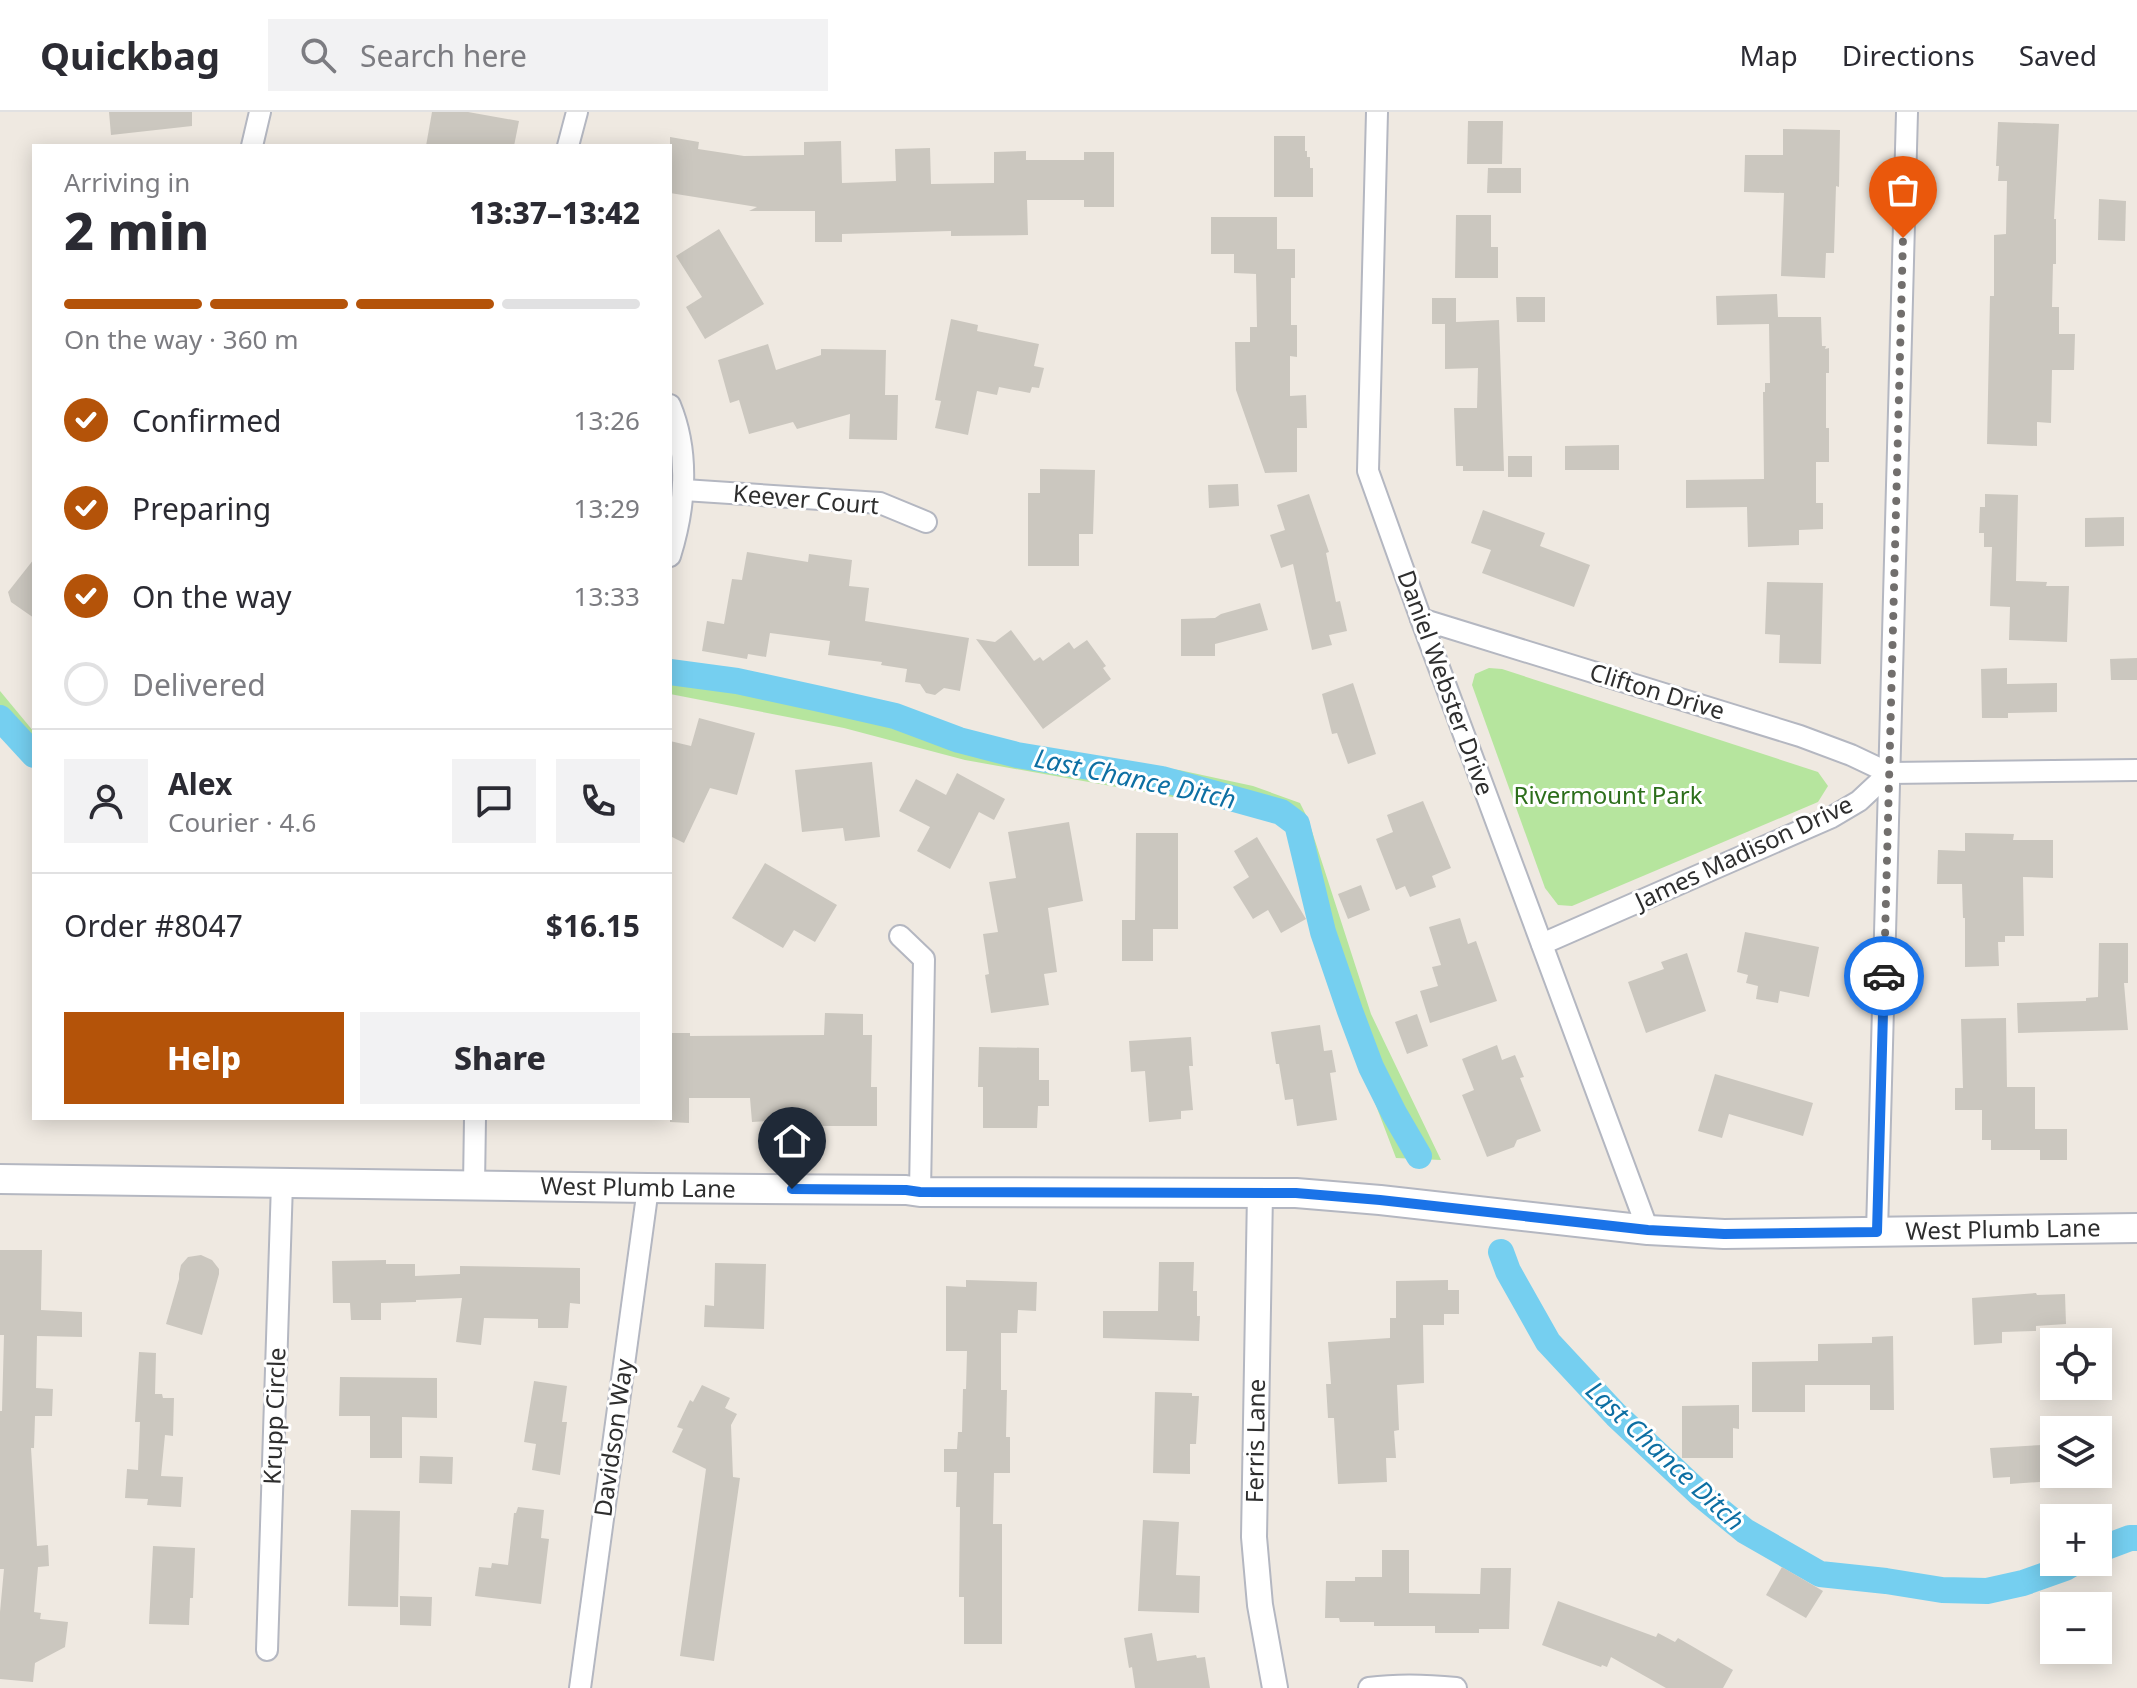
<!DOCTYPE html>
<html lang="en">
<head>
<meta charset="utf-8">
<style>
  :root { --surface:#fff; --page:#f2f2f3; --text:#2b2b33; --muted:#7c7c81; --line:#e1e1e2; --accent:#b45309 }
  body { margin:0; font-family:"Noto Sans",sans-serif; background:var(--page); color:var(--text); height:100vh; display:flex; flex-direction:column; font-size:30px; white-space:nowrap }
  * { box-sizing:border-box; margin:0 }
  p { font-size:26px; color:var(--muted) }
  .icon { flex:none; width:44px; height:44px; fill:none; stroke:currentColor; stroke-width:2; stroke-linecap:round; stroke-linejoin:round }
  .map { position:relative; flex:1; overflow:hidden }
  .drawer { position:absolute; left:32px; top:32px; width:640px; height:976px; display:flex; flex-direction:column; background:var(--surface); border-radius:0px; box-shadow:0 4px 20px #0003 }
  .drawer>* { flex:none }
  .tools { position:absolute; left:2040px; top:1216px; display:grid; gap:16px }
  .tools a { display:grid; place-items:center; width:72px; height:72px; border-radius:0px; background:var(--surface); box-shadow:0 4px 20px #0003; font-size:40px }
  .pin { position:absolute; display:grid; place-items:center; width:68px; height:68px; color:#fff; margin:-82px -34px; border-radius:50% 50% 50% 0; rotate:-45deg; box-shadow:0 0 8px #0007 }
  .pin .icon { rotate:45deg }
  .courier { position:absolute; display:grid; place-items:center; width:80px; height:80px; margin:-40px; border:6px solid #1a73e8; border-radius:50%; background:#fff; color:#222; box-shadow:0 2px 10px #0007 }
  .headline em { font-style:normal; font-weight:800 }
  .headline div { display:flex; flex-direction:column-reverse }
  .headline { display:flex; align-items:center; justify-content:space-between; height:136px; padding:0 32px }
  h1 { font-size:52px; font-weight:800; line-height:60px }
  .bar { display:grid; grid-template-columns:repeat(4,1fr); gap:12px 8px; align-content:center; height:96px; padding:0 32px }
  .bar i { height:10px; border-radius:6px; background:var(--line) }
  .bar .on { background:var(--accent) }
  .bar p { grid-column:span 4 }
  .line { display:flex; align-items:center; gap:20px; padding:0 32px; border-top:2px solid var(--line) }
  .line div { flex:1 }
  .round { display:grid; place-items:center; flex:none; width:84px; height:84px; border-radius:0px; background:var(--page) }
  ol { padding:0 32px; list-style:none }
  li { display:flex; align-items:center; gap:24px; height:88px }
  li p { margin-inline-start:auto }
  li .icon { padding:8px; border-radius:50%; background:var(--accent); color:#fff; stroke-width:4 }
  li:last-child { color:var(--muted) }
  li i { width:44px; height:44px; border:4px solid var(--line); border-radius:50% }
  .action { display:flex; gap:16px; margin-top:auto; padding:16px 32px }
  .action a { flex:1; height:92px; border-radius:0px; background:var(--accent); color:#fff; font-size:32px; font-weight:800; line-height:92px; text-align:center }
  .action a+a { background:var(--page); color:var(--text) }
  header { display:flex; align-items:center; gap:48px; box-sizing:border-box; height:112px; padding:0 40px; background:var(--surface); border-bottom:2px solid var(--line) }
  header strong { font-size:38px }
  nav { display:flex; gap:44px; margin-inline-start:auto; font-size:28px }
  .search { width:560px; height:72px; background:var(--page); display:flex; align-items:center; gap:20px; box-sizing:border-box; padding:0 28px; border-radius:0px; color:var(--muted); font-size:30px }
  .map>svg:first-child { display:block }
  .green { fill:#b6e59e }
  .lines { fill:none; stroke-linecap:round; stroke-linejoin:round }
  .canal { stroke:#75cff0; stroke-width:26 }
  .building { fill:#cbc7bf }
  .minor-casing { stroke:#b4b7c1; stroke-width:24 }
  .tertiary-casing { stroke:#b4b7c1; stroke-width:28 }
  .secondary-casing { stroke:#b4b7c1; stroke-width:32 }
  .minor { stroke:#fff; stroke-width:20 }
  .tertiary { stroke:#fff; stroke-width:24 }
  .secondary { stroke:#fff; stroke-width:28 }
  .done { stroke:#726f6d; stroke-width:8; stroke-dasharray:0 14.4 }
  .route { stroke:#1a73e8; stroke-width:10 }
  .labels { text-anchor:middle; stroke-width:6; stroke-linejoin:round; paint-order:stroke }
  .street-label { font-size:24px; fill:#2e2e2e; stroke:#fff }
  .park-label { font-size:24px; fill:#2c6e1b; stroke:#fff }
  .water-label { font-size:26px; font-style:italic; fill:#0d6fa3; stroke:#fff }
</style>
</head>
<body>
<header>
<strong>Quickbag</strong>
<div class="search"><svg class="icon" aria-label="search" viewBox="0 0 24 24"><circle cx="10" cy="10" r="6"/><path d="M15 15l6 6"/></svg>Search here</div>
<nav><a>Map</a><a>Directions</a><a>Saved</a></nav>
</header>
<div class="map">
<svg width="2137" height="1576" viewBox="0 0 2137 1576">
  <rect width="100%" height="100%" fill="#efe9e1"/>
  <g class="green">
    <polygon points="670,553 787,573 902,599 986,625 1072,644 1179,658 1253,674 1300,691 1308,707 1371,902 1441,1048 1396,1046 1343,907 1294,716 1273,705 1195,689 965,648 844,616 670,582"/>
    <polygon points="1489,556 1502,557 1818,660 1828,674 1818,690 1572,794 1558,793 1545,776 1472,573 1475,562"/>
    <polygon points="0,579 34,620 34,656 0,624"/>
  </g>
  <g class="lines">
    <g class="canal">
      <polyline points="670,560 737,569 820,587 895,604 959,628 1017,643 1162,667 1281,700 1297,712 1323,820 1350,899 1371,955 1394,1001 1419,1044"/>
      <polyline points="0,606 34,643"/>
      <polyline points="1501,1140 1508,1159 1548,1230 1616,1303 1701,1383 1745,1419 1820,1462 1886,1469 1942,1478 1987,1479 2023,1471 2065,1456 2075,1450"/>
      <polyline points="2098,1438 2130,1426 2137,1426"/>
    </g>
  </g>
  <g class="building">
    <polygon points="109,0 192,0 192,14 111,23"/>
    <polygon points="432,0 468,0 519,9 514,34 426,34"/>
    <polygon points="1468,9 1503,9 1502,52 1467,52"/>
    <polygon points="1998,10 2059,12 2054,107 2056,107 2056,152 2053,152 2052,195 2059,195 2059,222 2075,222 2074,258 2052,258 2051,311 2037,310 2037,334 1987,332 1990,184 1994,184 1994,123 2006,122 2007,69 1998,69 1999,54 1996,54"/>
    <polygon points="1783,17 1840,18 1839,75 1836,74 1834,141 1826,141 1825,166 1781,164 1784,81 1744,80 1745,43 1783,43"/>
    <polygon points="1274,24 1305,24 1305,39 1307,39 1307,45 1310,45 1310,56 1313,56 1313,85 1274,85"/>
    <polygon points="670,25 699,30 698,37 744,44 804,43 804,30 841,29 842,71 896,69 895,37 930,36 931,72 994,71 994,40 1026,39 1026,48 1084,48 1084,40 1114,40 1114,95 1084,95 1084,88 1027,88 1028,123 951,124 951,119 842,122 842,130 815,130 815,99 749,99 757,95 670,81"/>
    <polygon points="1488,56 1521,56 1521,81 1487,81"/>
    <polygon points="2099,87 2126,89 2125,129 2098,128"/>
    <polygon points="1456,103 1491,103 1491,135 1498,135 1498,166 1455,166"/>
    <polygon points="1211,105 1277,105 1277,137 1295,137 1295,166 1291,166 1291,213 1297,213 1297,245 1290,244 1290,284 1306,283 1307,316 1297,316 1297,360 1265,361 1236,278 1235,230 1250,230 1250,215 1257,215 1256,162 1234,161 1234,142 1211,142"/>
    <polygon points="719,117 764,192 705,227 686,195 702,185 676,144"/>
    <polygon points="1777,182 1778,205 1821,205 1822,234 1826,234 1825,237 1829,236 1829,261 1826,261 1826,316 1829,316 1829,350 1816,350 1816,391 1823,391 1823,417 1799,418 1799,433 1748,435 1747,395 1686,396 1686,368 1764,367 1763,280 1765,280 1765,271 1770,271 1769,212 1717,213 1716,184"/>
    <polygon points="1516,185 1545,185 1545,210 1517,210"/>
    <polygon points="1432,186 1456,186 1456,210 1499,208 1504,359 1463,359 1463,354 1456,354 1454,296 1477,296 1478,256 1445,257 1445,212 1432,212"/>
    <polygon points="951,207 978,213 977,219 1039,232 1034,254 1044,256 1039,276 1032,275 1030,281 999,275 997,283 977,279 968,323 935,316 941,289 935,288"/>
    <polygon points="768,232 776,258 821,243 821,237 886,238 885,283 898,283 897,328 849,327 850,302 797,317 793,310 749,322 739,288 730,291 718,248"/>
    <polygon points="1619,333 1619,358 1565,358 1565,334"/>
    <rect x="1508" y="344" width="24" height="21"/>
    <polygon points="1040,357 1095,358 1093,422 1079,422 1079,454 1028,454 1028,381 1040,381"/>
    <polygon points="1238,372 1239,394 1209,396 1208,373"/>
    <polygon points="1309,382 1329,440 1326,441 1336,490 1340,489 1347,519 1329,523 1332,533 1312,538 1293,452 1281,456 1270,423 1285,418 1277,393"/>
    <polygon points="1985,382 2018,383 2016,469 2047,470 2046,474 2069,474 2067,530 2009,528 2010,495 1990,494 1992,435 1984,435 1984,421 1979,421 1980,395 1985,395"/>
    <polygon points="1483,398 1545,421 1540,434 1590,453 1574,495 1482,461 1491,438 1471,431"/>
    <polygon points="2124,405 2124,434 2085,435 2085,406"/>
    <polygon points="747,440 808,450 809,442 852,448 849,474 869,476 865,509 969,526 960,579 944,576 935,583 926,581 920,572 905,570 907,557 881,553 882,550 828,543 830,529 770,521 766,545 748,542 747,547 702,539 707,509 724,512 732,467 742,468"/>
    <polygon points="34,447 34,506 11,490 8,480"/>
    <polygon points="1767,470 1823,471 1821,552 1779,551 1780,523 1765,522"/>
    <polygon points="1260,491 1268,518 1215,532 1215,544 1181,544 1181,507 1215,506 1221,502"/>
    <polygon points="1011,518 1034,549 1040,545 1043,549 1069,530 1074,537 1087,528 1106,554 1103,556 1111,567 1043,617 976,527 995,530"/>
    <polygon points="2137,546 2137,568 2111,568 2110,547"/>
    <polygon points="2007,556 2007,572 2057,571 2057,600 2008,601 2008,606 1982,606 1981,557"/>
    <polygon points="1353,571 1376,642 1348,652 1337,621 1332,622 1322,582"/>
    <polygon points="699,606 755,621 737,683 710,676 684,731 670,724 670,629 691,634"/>
    <polygon points="872,650 880,725 845,729 843,716 802,720 795,658"/>
    <polygon points="957,661 1005,687 994,708 979,700 950,757 917,739 930,715 899,699 916,667 946,683"/>
    <polygon points="1423,689 1451,756 1432,764 1436,775 1410,785 1405,774 1396,778 1376,727 1393,720 1387,703"/>
    <polygon points="1069,710 1083,789 1048,796 1057,860 1044,862 1049,893 991,901 985,863 989,862 983,822 998,820 989,770 1016,766 1008,720"/>
    <polygon points="1136,721 1178,721 1178,817 1153,817 1153,849 1122,849 1122,808 1135,808"/>
    <polygon points="1965,721 2014,722 2013,728 2053,728 2053,766 2023,765 2024,824 2005,824 2005,830 1998,830 1999,854 1965,855 1965,806 1963,806 1962,772 1937,772 1938,738 1965,739"/>
    <polygon points="1257,725 1306,807 1281,821 1268,798 1253,807 1233,775 1249,765 1234,739"/>
    <polygon points="765,751 837,793 815,830 794,818 783,836 732,806"/>
    <polygon points="1361,773 1370,798 1348,807 1338,782"/>
    <polygon points="1460,806 1468,832 1476,829 1497,889 1430,911 1420,879 1438,874 1432,855 1441,853 1429,815"/>
    <polygon points="1745,820 1819,835 1809,885 1780,879 1778,891 1756,887 1758,874 1746,871 1748,863 1737,860"/>
    <polygon points="2099,831 2128,831 2128,871 2124,871 2128,918 2018,921 2017,891 2086,889 2086,886 2098,885"/>
    <polygon points="1687,841 1706,899 1646,921 1628,870 1664,857 1661,850"/>
    <polygon points="825,901 863,902 863,923 872,923 871,975 877,975 877,1014 815,1014 815,1006 752,1010 750,986 689,986 689,1011 670,1010 670,921 690,921 690,924 824,923"/>
    <polygon points="1417,902 1428,934 1407,942 1395,910"/>
    <polygon points="2006,906 2007,975 2035,975 2035,1017 2067,1017 2067,1048 2040,1048 2040,1038 1991,1038 1991,1028 1982,1028 1982,998 1955,998 1955,976 1963,976 1961,907"/>
    <polygon points="1320,913 1324,939 1332,938 1336,960 1330,961 1337,1008 1297,1014 1293,987 1285,988 1279,952 1276,952 1271,920"/>
    <polygon points="1191,925 1193,954 1189,954 1193,998 1181,999 1181,1007 1149,1010 1145,959 1131,960 1129,929"/>
    <polygon points="1497,933 1502,948 1515,943 1524,965 1520,966 1541,1019 1517,1028 1514,1035 1487,1045 1462,983 1474,978 1462,947"/>
    <polygon points="979,935 1039,936 1039,968 1049,968 1049,994 1038,994 1037,1016 983,1016 983,975 978,975"/>
    <polygon points="1715,962 1813,991 1803,1024 1729,1002 1722,1026 1698,1019"/>
    <polygon points="0,1138 42,1138 41,1198 82,1200 82,1225 37,1224 36,1276 53,1277 52,1304 35,1304 34,1336 31,1336 37,1434 48,1433 49,1454 38,1455 34,1500 41,1501 40,1507 68,1510 65,1535 35,1551 33,1570 0,1567 0,1500 4,1457 0,1457 0,1299 2,1299 4,1223 0,1223"/>
    <polygon points="201,1143 212,1148 219,1157 219,1162 202,1223 166,1212 179,1167 179,1162 181,1153 188,1145"/>
    <polygon points="386,1148 386,1152 415,1152 415,1164 460,1162 460,1154 580,1156 580,1192 570,1191 568,1216 538,1216 538,1207 484,1206 481,1233 456,1230 462,1186 416,1188 416,1190 381,1191 381,1208 351,1208 350,1191 333,1191 332,1149"/>
    <polygon points="1159,1150 1194,1150 1193,1179 1197,1179 1197,1204 1200,1204 1199,1229 1103,1226 1103,1199 1158,1199"/>
    <polygon points="715,1151 766,1152 764,1217 704,1215 705,1193 714,1194"/>
    <polygon points="966,1168 1037,1170 1036,1199 1018,1198 1017,1221 1001,1221 1001,1278 1007,1278 1006,1325 1010,1325 1010,1361 994,1361 993,1412 1002,1412 1002,1532 964,1532 964,1485 959,1485 960,1395 956,1395 957,1360 944,1360 944,1337 957,1337 958,1320 962,1320 963,1277 966,1277 967,1239 946,1239 946,1174 966,1175"/>
    <polygon points="1448,1168 1448,1178 1459,1178 1459,1202 1444,1202 1444,1213 1423,1213 1424,1271 1397,1273 1399,1318 1394,1319 1396,1346 1386,1346 1387,1370 1338,1372 1334,1306 1328,1306 1326,1272 1331,1272 1328,1230 1390,1226 1390,1206 1396,1206 1396,1169"/>
    <polygon points="2036,1181 2037,1183 2065,1182 2066,1212 2036,1214 2036,1219 2002,1220 2002,1231 1974,1233 1972,1186"/>
    <polygon points="1893,1224 1894,1298 1870,1298 1870,1273 1805,1273 1805,1300 1752,1300 1752,1250 1818,1249 1818,1232 1872,1231 1872,1225"/>
    <polygon points="139,1240 156,1241 155,1282 162,1282 163,1286 174,1286 173,1324 165,1323 161,1364 183,1365 181,1395 147,1393 148,1387 125,1386 127,1357 138,1358 140,1310 135,1310"/>
    <polygon points="340,1265 437,1266 437,1306 402,1305 402,1346 370,1346 370,1304 339,1304"/>
    <polygon points="534,1269 567,1274 562,1310 567,1310 560,1363 532,1358 536,1332 524,1330"/>
    <polygon points="702,1273 730,1286 725,1296 737,1302 731,1313 733,1365 740,1366 714,1549 680,1544 706,1357 672,1340 683,1317 677,1315 690,1288 693,1290"/>
    <polygon points="1155,1280 1192,1281 1192,1284 1199,1284 1196,1332 1190,1332 1190,1362 1153,1361"/>
    <polygon points="1739,1293 1739,1317 1733,1316 1733,1346 1682,1346 1682,1294"/>
    <polygon points="2042,1333 2042,1336 2054,1335 2054,1369 2010,1372 2010,1365 1993,1366 1990,1336"/>
    <polygon points="420,1344 453,1345 452,1372 419,1371"/>
    <polygon points="518,1395 544,1398 541,1426 549,1427 541,1492 475,1484 479,1455 491,1456 492,1451 508,1453 514,1401 516,1401"/>
    <polygon points="351,1398 400,1399 398,1495 348,1494"/>
    <polygon points="1143,1408 1179,1410 1176,1463 1200,1464 1199,1501 1138,1499"/>
    <polygon points="153,1434 195,1436 193,1486 190,1486 189,1513 149,1512"/>
    <polygon points="1382,1438 1409,1438 1409,1481 1480,1482 1481,1456 1511,1456 1509,1517 1479,1517 1479,1521 1435,1521 1435,1514 1374,1514 1374,1510 1340,1510 1339,1506 1325,1506 1326,1469 1355,1469 1355,1465 1382,1465"/>
    <polygon points="1782,1455 1823,1479 1806,1506 1766,1483"/>
    <polygon points="400,1484 432,1485 431,1514 400,1513"/>
    <polygon points="1558,1489 1656,1525 1658,1521 1675,1530 1678,1526 1733,1558 1723,1576 1666,1576 1611,1545 1607,1555 1602,1553 1601,1555 1542,1533"/>
    <polygon points="1152,1521 1157,1549 1196,1543 1197,1546 1205,1545 1210,1576 1135,1576 1132,1555 1129,1556 1124,1526"/>
  </g>
  <g class="lines">
    <g class="minor-casing">
      <g id="minor">
        <polyline points="1377,0 1368,359 1421,507 1648,1118"/>
        <polyline points="252,34 260,0"/>
        <polyline points="568,34 577,0"/>
        <path d="M670 293C690 341 685 396 670 444"/>
        <polyline points="684,378 880,391 926,410"/>
        <polyline points="1421,507 1800,624 1851,643 1889,661"/>
        <polyline points="900,824 924,847 920,1080"/>
        <polyline points="1542,832 1832,705 1859,689 1889,661 2137,658"/>
        <polyline points="474,1073 475,1006"/>
        <polyline points="1877,1120 1907,0"/>
        <polyline points="267,1538 282,1071"/>
        <polyline points="580,1576 648,1076"/>
        <path d="M1369 1576C1398 1572 1427 1573 1456 1576"/>
      </g>
    </g>
    <g class="tertiary-casing">
      <polyline id="tertiary" points="1260,1081 1254,1425 1260,1493 1275,1576"/>
    </g>
    <g class="secondary-casing">
      <polyline id="secondary" points="0,1067 648,1076 906,1078 920,1080 1296,1081 1380,1088 1648,1118 1724,1122 2137,1116"/>
    </g>
    <use href="#minor" class="minor"/>
    <use href="#tertiary" class="tertiary"/>
    <use href="#secondary" class="secondary"/>
  </g>
  <g class="lines">
    <polyline class="done" points="1884,864 1903,126"/>
    <polyline class="route" points="792,1077 906,1078 920,1080 1296,1081 1380,1088 1648,1118 1724,1122 1877,1120 1884,864"/>
  </g>
  <g class="labels">
    <g class="street-label">
      <text transform="translate(806 388) rotate(5)" y="8">Keever Court</text>
      <text transform="translate(1445 571) rotate(70)" y="8">Daniel Webster Drive</text>
      <text transform="translate(1657 580) rotate(17)" y="8">Clifton Drive</text>
      <text transform="translate(1744 741) rotate(-25)" y="8">James Madison Drive</text>
      <text transform="translate(638 1076) rotate(1)" y="8">West Plumb Lane</text>
      <text transform="translate(2003 1118) rotate(-1)" y="8">West Plumb Lane</text>
      <text transform="translate(275 1304) rotate(-88)" y="8">Krupp Circle</text>
      <text transform="translate(614 1326) rotate(-82)" y="8">Davidson Way</text>
      <text transform="translate(1256 1329) rotate(-89)" y="8">Ferris Lane</text>
    </g>
    <g class="park-label">
      <text x="1608" y="692">Rivermount Park</text>
    </g>
    <g class="water-label">
      <text transform="translate(1135 667) rotate(12)" y="9">Last Chance Ditch</text>
      <text transform="translate(1665 1344) rotate(43)" y="9">Last Chance Ditch</text>
    </g>
  </g>
</svg>
<div class="tools">
<a><svg class="icon" aria-label="locate" viewBox="0 0 24 24"><circle cx="12" cy="12" r="6"/><path d="M12 2v4M12 18v4M2 12h4M18 12h4"/></svg></a>
<a><svg class="icon" aria-label="layers" viewBox="0 0 24 24"><path d="M12 4l9 5-9 5-9-5zM3 14l9 5 9-5"/></svg></a>
<a>+</a>
<a>−</a>
</div>
<div class="pin" style="left:1903px;top:126px;background:#ea580c"><svg class="icon" aria-label="bag" viewBox="0 0 24 24"><path d="M5 8h14l-1 12H6zM9 8a3 3 0 0 1 6 0"/></svg></div>
<div class="pin" style="left:792px;top:1077px;background:#1f2937"><svg class="icon" aria-label="home" viewBox="0 0 24 24"><path d="M3 11l9-7 9 7M6 9v11h12V9"/></svg></div>
<div class="courier" style="left:1884px;top:864px"><svg class="icon" aria-label="car" viewBox="0 0 24 24"><path d="M5 17H2v-5l4-1 3-4h7l3 4 3 1v5h-3M9 17h6M6 11h13"/><circle cx="7" cy="17" r="2"/><circle cx="17" cy="17" r="2"/></svg></div>
<section class="drawer">
<div class="headline"><div><h1>2 min</h1><p>Arriving in</p></div><em>13:37–13:42</em></div>
<div class="bar"><i class="on"></i><i class="on"></i><i class="on"></i><i></i><p>On the way · 360 m</p></div>
<ol>
<li><svg class="icon" aria-label="check" viewBox="0 0 24 24"><path d="M5 12l5 5 9-10"/></svg>Confirmed<p>13:26</p></li>
<li><svg class="icon" aria-label="check" viewBox="0 0 24 24"><path d="M5 12l5 5 9-10"/></svg>Preparing<p>13:29</p></li>
<li><svg class="icon" aria-label="check" viewBox="0 0 24 24"><path d="M5 12l5 5 9-10"/></svg>On the way<p>13:33</p></li>
<li><i></i>Delivered</li>
</ol>
<div class="line" style="height:144px"><a class="round"><svg class="icon" aria-label="person" viewBox="0 0 24 24"><circle cx="12" cy="8" r="4"/><path d="M4 21q1-7 8-7t8 7"/></svg></a><div><b>Alex</b><p>Courier · 4.6</p></div><a class="round"><svg class="icon" aria-label="chat" viewBox="0 0 24 24"><path d="M4 5h16v11H9l-5 4z"/></svg></a><a class="round"><svg class="icon" aria-label="phone" viewBox="0 0 24 24"><path d="M5 4h4l2 5-3 2q2 4 5 5l2-3 5 2v4C11 20 4 13 5 4z"/></svg></a></div>
<div class="line" style="height:104px"><div>Order #8047</div><b>$16.15</b></div>
<div class="action"><a>Help</a><a>Share</a></div>
</section>
</div>
</body>
</html>
